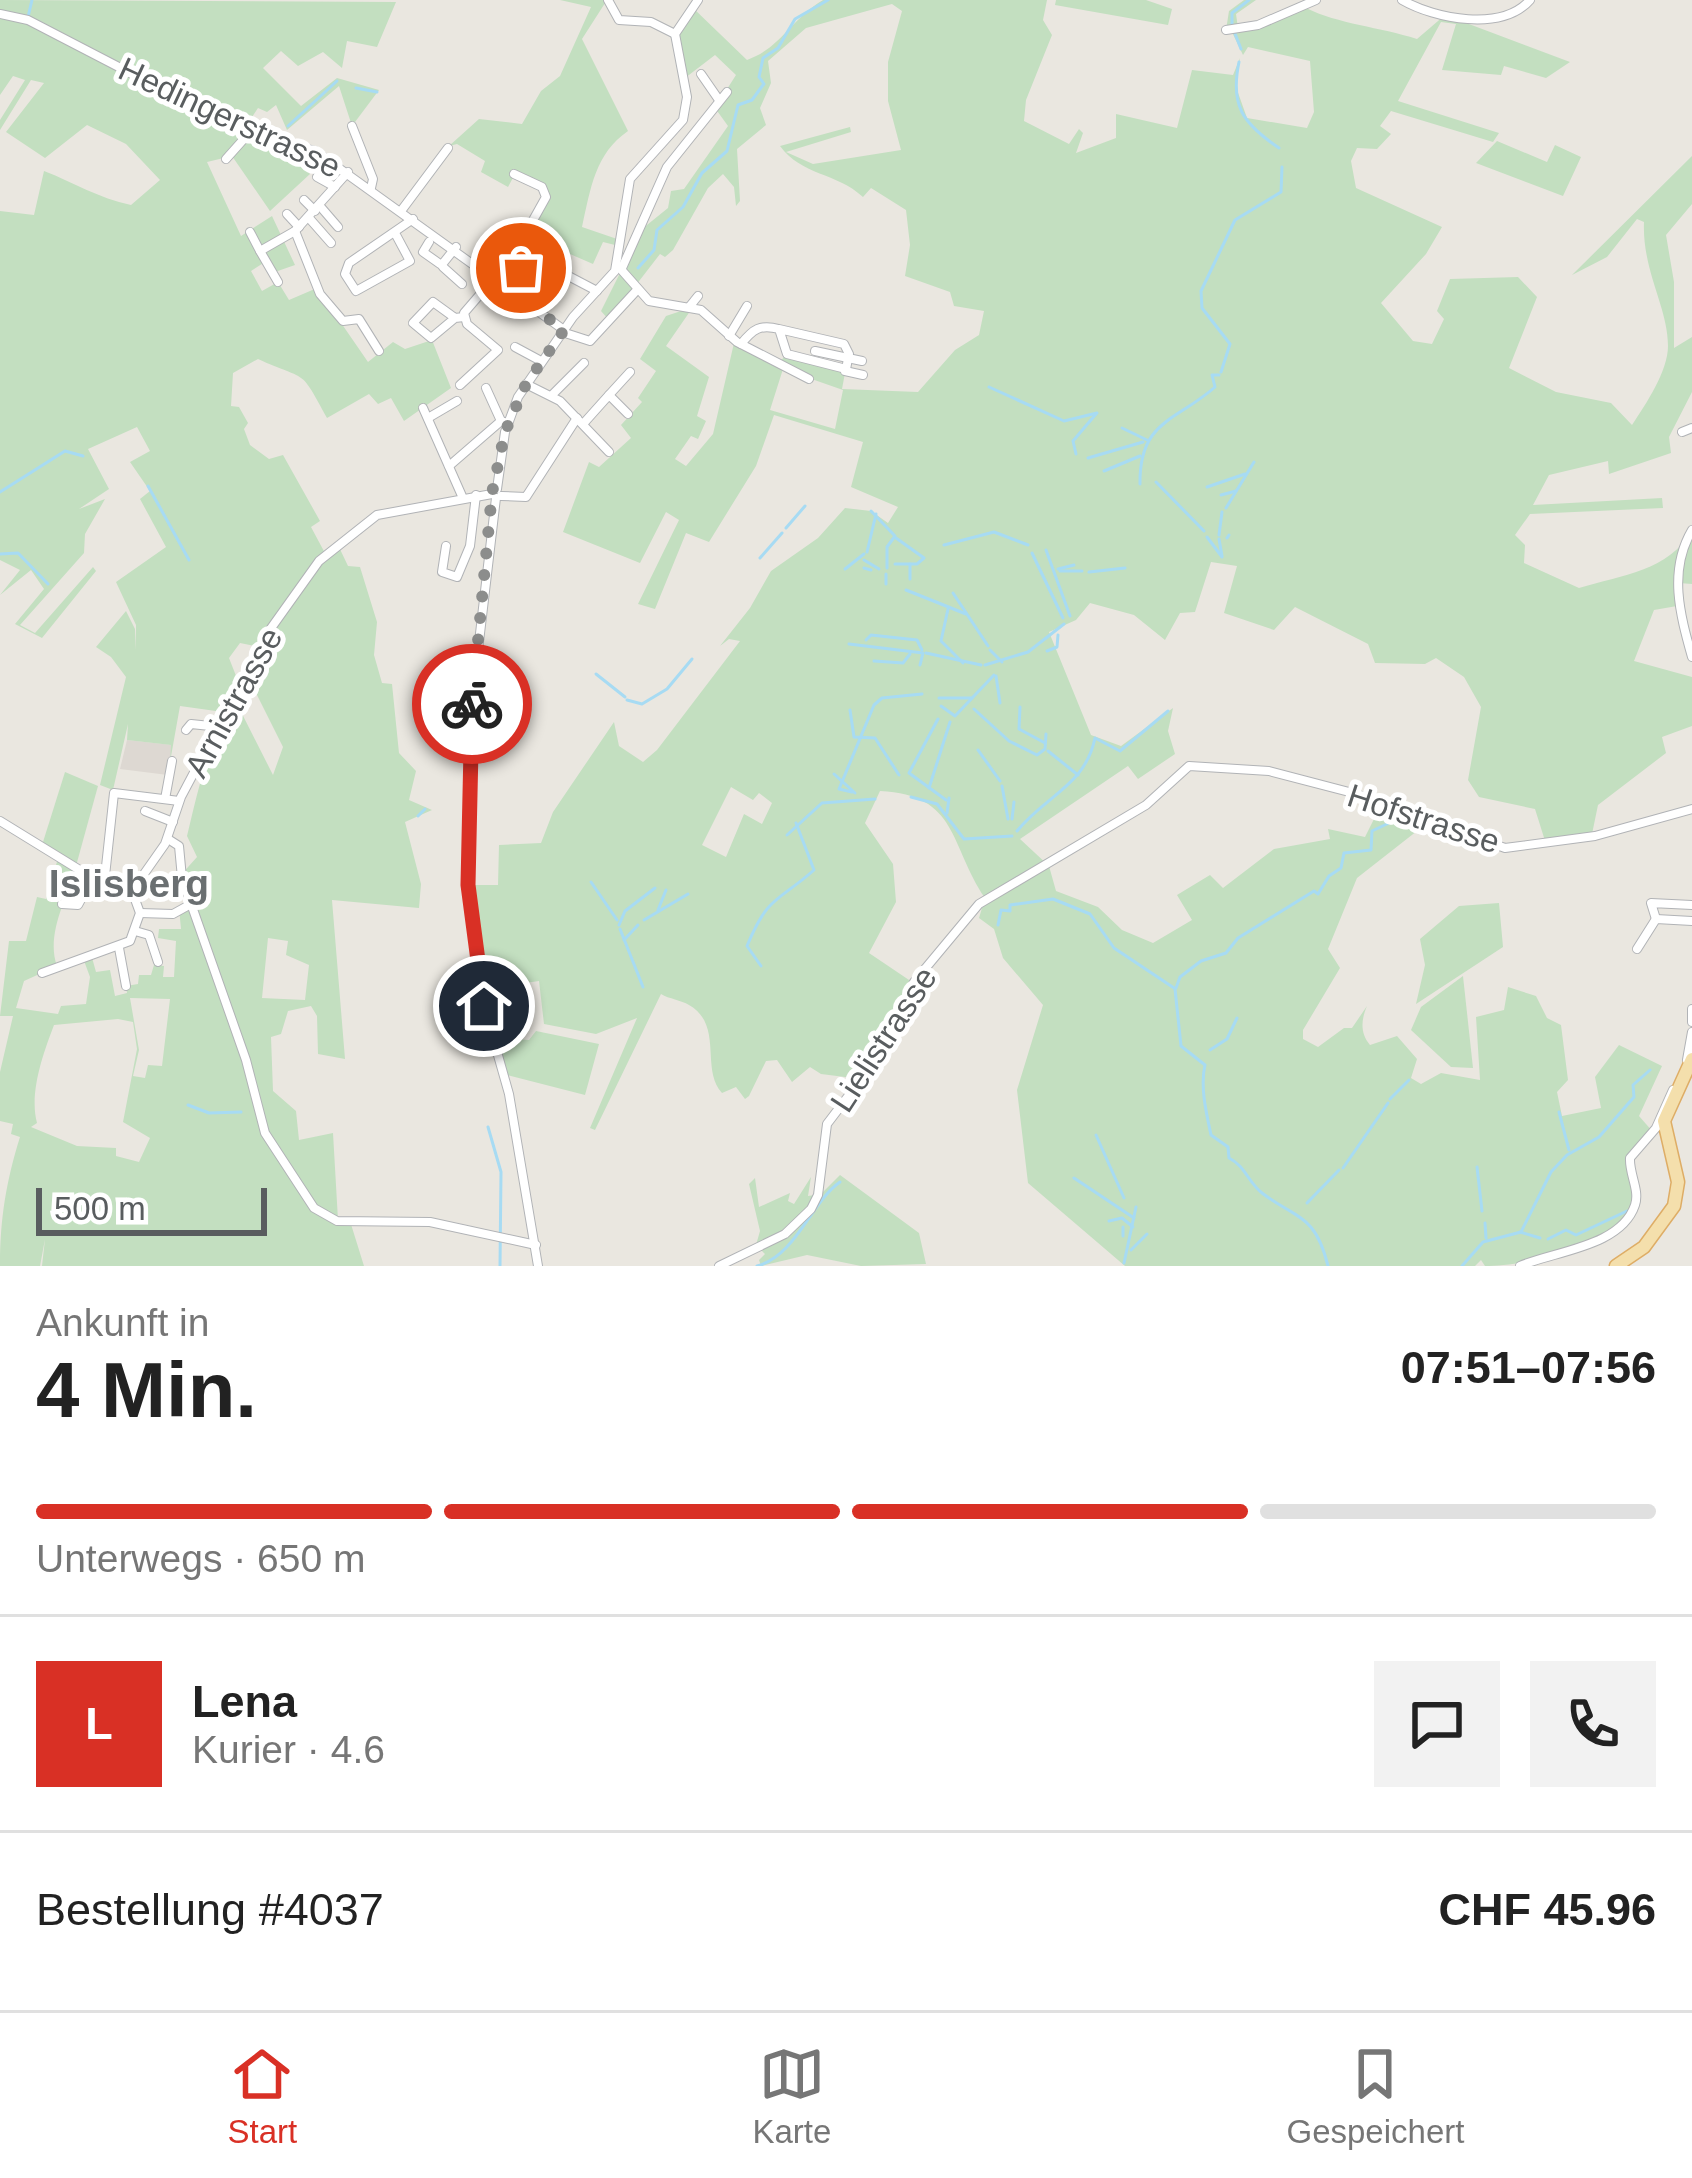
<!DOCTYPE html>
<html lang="de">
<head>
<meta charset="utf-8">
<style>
  :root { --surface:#fff; --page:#f2f2f2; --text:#222; --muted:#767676; --line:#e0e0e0; --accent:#d93025 }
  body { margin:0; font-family:Arial,sans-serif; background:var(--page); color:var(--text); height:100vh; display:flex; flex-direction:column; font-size:45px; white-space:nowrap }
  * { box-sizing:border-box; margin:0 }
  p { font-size:39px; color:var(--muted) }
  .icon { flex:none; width:66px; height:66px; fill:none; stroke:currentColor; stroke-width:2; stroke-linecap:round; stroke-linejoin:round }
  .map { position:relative; height:1266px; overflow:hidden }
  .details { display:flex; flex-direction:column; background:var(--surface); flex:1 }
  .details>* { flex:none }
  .scale { position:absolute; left:36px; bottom:30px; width:231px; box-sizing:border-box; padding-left:12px; border:6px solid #595d5f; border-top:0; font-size:33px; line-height:42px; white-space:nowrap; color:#595d5f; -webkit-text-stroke:9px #fff; paint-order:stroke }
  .pin { position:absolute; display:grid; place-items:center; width:102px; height:102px; color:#fff; margin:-51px; border:6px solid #fff; border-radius:50%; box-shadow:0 3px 12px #0007 }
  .courier { position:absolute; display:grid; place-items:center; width:120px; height:120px; margin:-60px; border:9px solid #d93025; border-radius:50%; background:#fff; color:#222; box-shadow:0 3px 15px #0007 }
  .headline em { font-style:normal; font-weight:800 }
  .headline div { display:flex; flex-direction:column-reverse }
  .headline { display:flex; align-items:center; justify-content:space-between; height:204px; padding:0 36px }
  h1 { font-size:78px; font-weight:800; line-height:90px }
  .bar { display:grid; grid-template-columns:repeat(4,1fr); gap:18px 12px; align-content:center; height:144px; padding:0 36px }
  .bar i { height:15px; border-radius:9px; background:var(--line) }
  .bar .selected { background:var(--accent) }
  .bar p { grid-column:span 4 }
  .line { display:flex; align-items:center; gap:30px; padding:0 36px; border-top:3px solid var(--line) }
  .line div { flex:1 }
  .round { display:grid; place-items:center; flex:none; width:126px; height:126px; border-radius:0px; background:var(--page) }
  .dock { display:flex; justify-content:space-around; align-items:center; height:168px; border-top:3px solid var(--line); background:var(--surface); font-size:33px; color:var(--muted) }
  .dock a { display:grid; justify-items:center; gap:6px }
  .dock .selected { color:var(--accent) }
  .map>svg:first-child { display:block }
  .education { fill:#ddd8d2 }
  .green { fill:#c3dfc0; fill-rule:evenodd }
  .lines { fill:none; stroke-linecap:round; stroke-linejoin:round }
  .stream { stroke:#a7dbf3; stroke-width:3 }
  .minor-casing { stroke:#b1b3b6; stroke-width:10 }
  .major-casing { stroke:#dead66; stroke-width:15 }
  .minor { stroke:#fff; stroke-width:8 }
  .major { stroke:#f4dfac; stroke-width:12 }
  .done { stroke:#8c8d8c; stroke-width:12; stroke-dasharray:0 21.6 }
  .route { stroke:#d93025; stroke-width:15 }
  .labels { text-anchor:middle; stroke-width:10; stroke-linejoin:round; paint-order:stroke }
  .street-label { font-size:33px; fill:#595d5f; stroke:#fff }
  .quarter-label { font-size:39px; font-weight:bold; fill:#6a6f71; stroke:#fff }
</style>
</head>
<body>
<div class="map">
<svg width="1692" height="1266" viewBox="0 0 1692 1266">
  <rect width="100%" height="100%" fill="#eae7e0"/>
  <polygon class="education" points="127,740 172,745 168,775 120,769"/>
  <g class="green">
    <path d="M0 0 396 2 377 47 347 41 342 68 323 52 298 66 281 51 263 68 301 106 337 78 379 90 352 126 339 86 287 130 276 105 267 112 258 108 252 117 267 130 265 138 290 145 288 151 310 174 270 211 232 156 207 162 241 236 272 216 295 265 272 273 265 262 251 271 262 291 278 282 289 300 317 288 368 362 393 342 405 349 432 340 451 388 404 421 391 398 378 404 369 394 327 418C299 366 308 382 258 359L233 373 231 406 239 407 248 423 244 429 250 445 269 459 283 455 320 521 311 527 326 555 338 545 348 566 360 567 377 622 374 655 382 683 392 684 399 753 416 771 409 800 432 810 405 822 421 884 419 908 332 900 345 1059 318 1054 317 1016 311 1006 288 1011 281 1034 271 1037 273 1091 296 1111 299 1140 333 1133 338 1220 350 1221 364 1266H42L45 1239 40 1266H0C0 1219 6 1182 20 1137L11 1134 13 1124 0 1121V1072L13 1016H0L9 941H26L37 897 46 899 59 855 78 871C65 897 46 937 57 966L24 981 16 1008 58 1014 61 1006 86 1004 90 977 83 958 91 954 96 972 110 970 115 996 127 993 126 986 138 984 139 975H151L154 965 164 966 163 977H174L176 941 158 938 159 929H181L179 908 189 902 180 876 197 857 187 836C199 786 208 745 232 700L227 698 223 712 180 706 170 762 171 745 127 740 128 724 113 790 100 785 126 677 111 657 96 647 126 611 135 629 136 650V625L116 582 166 547 140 499 150 491 130 462 150 451 137 427 88 449 109 489 79 509 105 499 85 534 84 553 20 625 35 633 93 567 96 571 42 638 15 624 44 589 31 570 0 595 20 570 0 560V211L34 215 44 171C75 183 98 198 131 205L160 180 126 144 87 125 45 158 6 132 44 83 31 80 0 130V120L25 80 13 76 0 95ZM266 636 248 677 283 747 273 775 233 696 240 686 229 658 240 643 260 647ZM268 938 288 941 286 955 309 965 305 1000 262 998ZM130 998 170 999 162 1066 148 1065 145 1078 133 1076 139 1050ZM118 1019 133 1022 137 1049 123 1122 150 1138 139 1162 116 1156V1148L77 1146 31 1127 37 1123C29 1093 43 1054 54 1025Z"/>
    <path d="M560 0H607L582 39 628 131C595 154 591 187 582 227L620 240 619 246 603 242 593 264 524 234 544 205V189L515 174 508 187 481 172 485 161 457 144 449 146 479 119 522 124 541 91 560 76 591 7Z"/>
    <path d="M823 0H1047L1043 20 1052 35 1026 100 1024 121 1069 144 1079 129 1083 133 1076 153 1116 138V114L1177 128 1192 70 1233 75 1240 58 1236 87 1247 118 1307 128 1314 112 1310 61 1248 47 1243 55 1231 30H1226L1229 11 1244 0H1256L1236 14 1238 28 1306 8C1338 24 1380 27 1417 39L1445 15 1570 62 1546 78 1504 66 1501 75 1442 70 1456 24 1441 22 1398 101 1499 133 1493 142 1391 111 1380 126 1391 134 1377 149 1357 148 1351 161 1356 188 1442 227 1426 254 1381 303 1413 341 1432 344 1444 319 1437 311 1450 279 1518 277 1537 297 1509 368 1556 392 1611 403 1632 425C1646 404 1668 371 1668 346 1668 307 1642 271 1644 222L1637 219 1607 257 1572 275 1692 156V204L1666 235 1674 282V348L1692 337V392L1669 437 1671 453 1609 474 1608 461 1549 475 1533 505 1662 498 1663 508 1530 514 1515 535 1525 545 1524 563 1579 588C1622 575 1669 571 1692 530V584L1679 583 1677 606 1654 610 1634 661 1692 677V726L1662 737 1666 753 1598 805 1592 834 1546 844 1535 809 1479 797 1468 780 1481 707 1464 677 1436 658 1425 664 1375 663 1368 644 1295 607 1274 630 1224 613 1237 566 1211 562 1195 612 1180 613 1165 640 1134 615 1090 603 1076 620 1049 632 1091 735 1121 746 1173 708 1168 731 1175 754 1138 779 1128 766 1020 839 1049 866 1056 891 1098 907 1122 930 1153 943 1192 920 1177 895 1210 875 1223 888 1274 849 1330 839 1328 829 1365 837 1383 801 1431 820 1357 878 1328 949 1340 968 1303 1030V1039L1318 1047 1344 1028H1352L1367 1006C1361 1020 1360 1033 1370 1045L1397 1036 1417 1059 1411 1078 1421 1084 1441 1073 1480 1080 1476 1017 1504 1010 1508 987 1536 996 1547 1018 1561 1025 1568 1080 1557 1092 1562 1116 1601 1108 1595 1077 1619 1045 1662 1066 1639 1116 1653 1132 1633 1154C1634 1172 1639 1194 1631 1211 1613 1249 1523 1266 1485 1266L1481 1260 1475 1266H1125L1028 1183 1017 1090 1043 1005 1003 958 994 929 979 918 985 898C949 845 959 795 880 791L865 823 893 864 896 902 869 953 912 982 891 1035 861 1079 821 1074 810 1067 792 1082 777 1060 766 1061 749 1096 745 1099 736 1087 722 1093C700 1069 724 1025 689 1005 681 1000 669 999 661 994L595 1130 590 1128 637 1018 596 1034 544 1024 539 981 497 987 498 1011 514 1039 529 1040 536 1031 599 1044 585 1095 503 1074 488 1023 468 885H498L499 845 541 843 553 812 614 722 619 746 643 762 657 750 740 641 729 639 720 646 750 608 771 571 818 538 845 508 871 511 888 523 898 507 851 487 863 442 774 415 756 466 709 542 686 533 655 609 638 604 679 520 666 512 640 563 563 532 589 462 599 467 631 438 621 425 642 402 638 398 656 371 640 359 666 316 693 307 666 346 709 377 697 416 706 421 698 439 691 436 675 459 686 466 713 434 734 343 776 364 786 356 845 373 842 389 918 392 955 350 979 335 984 311 954 306 950 292 905 276 910 245 906 210 871 188 863 197C836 172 802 176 780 146L850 127 851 132 786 152 813 164 901 150 888 101V62L902 11 892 4 806 28 768 61 771 83 760 108 766 125 737 149 740 201 736 206 734 187 723 174 708 188 673 250 665 257 660 254 609 320 601 311 642 229 668 208 671 191 684 189 728 126 715 108 736 75 715 55 685 78 677 35 692 7 747 60C781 48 791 19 823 0ZM783 369 843 390 835 429 770 410ZM731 787 753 800 759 793 772 803 762 824 744 814 726 857 702 845Z"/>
    <polygon points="1056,0 1146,0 1172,9 1168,25 1055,5"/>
    <polygon points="1497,141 1547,162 1555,145 1581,157 1563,196 1476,163"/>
    <polygon points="65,772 98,786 76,866 43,842"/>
    <polygon points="1499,903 1503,947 1416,1004 1425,965 1420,939 1459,906"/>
    <polygon points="1463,976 1473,1068 1451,1067 1411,1030 1421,1007"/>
    <polygon points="840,1175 919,1233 926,1264 861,1266 807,1255 761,1266 759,1260 765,1254 756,1245 760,1231 749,1184 755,1178 759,1207 790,1193 788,1201 794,1204 811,1177 808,1196 821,1194"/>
  </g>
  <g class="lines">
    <g class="stream">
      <polyline points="28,17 32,0"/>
      <polyline points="1232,25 1232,13 1249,0"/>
      <polyline points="1234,31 1241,49"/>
      <path d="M1239 62C1230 105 1242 123 1279 148"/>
      <polyline points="764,84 759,77 763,58 778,48 795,19 828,0"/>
      <polyline points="356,88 377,92"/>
      <polyline points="288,126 337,81"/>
      <polyline points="638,268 654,250 657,230 683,207 702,173 727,151 738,105 752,100 763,85"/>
      <polyline points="1221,372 1230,344 1202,308 1201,291 1235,220 1281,192 1282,167"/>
      <polyline points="989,387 1064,421 1097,413"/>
      <polyline points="1122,428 1147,440"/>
      <polyline points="1076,454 1073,441 1096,414"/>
      <polyline points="1088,458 1143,442"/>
      <polyline points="1104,471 1140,456"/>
      <polyline points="1156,482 1204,531"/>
      <path d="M1140 484C1139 420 1177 421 1215 387L1212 375H1219"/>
      <polyline points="148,486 189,560"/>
      <polyline points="1207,487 1245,474"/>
      <polyline points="0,492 65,451 83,456"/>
      <polyline points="1221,495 1236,491"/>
      <polyline points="1226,508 1254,462"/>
      <polyline points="871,511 895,536 887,547 887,568"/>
      <polyline points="786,528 805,506"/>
      <polyline points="1219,535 1222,512"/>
      <polyline points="1207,537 1222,557"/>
      <polyline points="1227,538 1229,535"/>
      <polyline points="1219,539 1222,556"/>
      <polyline points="944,545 994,532 1028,545"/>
      <polyline points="1046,550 1070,616"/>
      <polyline points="867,552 876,514"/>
      <polyline points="1032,553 1063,618"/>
      <polyline points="0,554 18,553 48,584"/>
      <polyline points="760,558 782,533"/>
      <polyline points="864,560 879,569"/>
      <polyline points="895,564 917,564 924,558 896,538"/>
      <polyline points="910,564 910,579"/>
      <polyline points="864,568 871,570"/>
      <polyline points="845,569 864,554"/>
      <polyline points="1058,569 1074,565"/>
      <polyline points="1060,571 1082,571"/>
      <polyline points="1089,572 1125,568"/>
      <polyline points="886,574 886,584"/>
      <polyline points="906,590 966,614"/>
      <polyline points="953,593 988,646"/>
      <polyline points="948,609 941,641 963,663"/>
      <polyline points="866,640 871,635 917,640 922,650"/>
      <polyline points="849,644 923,653 920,665"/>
      <polyline points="990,650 1002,662"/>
      <polyline points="1047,651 1057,647 1058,635"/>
      <polyline points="926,653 981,665"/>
      <polyline points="874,661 903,663 910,654"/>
      <polyline points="985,665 1028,652 1064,624"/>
      <polyline points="596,674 625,697"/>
      <polyline points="996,676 1000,703"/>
      <polyline points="939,698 972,698"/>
      <polyline points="627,700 642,704 667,689 692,659"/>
      <polyline points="941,706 955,716 994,675"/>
      <polyline points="1020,707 1019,729 1045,743"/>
      <polyline points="974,709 1009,741 1037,755 1045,749 1046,734"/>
      <polyline points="850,710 854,737 875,738 899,775"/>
      <polyline points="938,719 909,773 946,800"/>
      <polyline points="978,750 1000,781"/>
      <polyline points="1048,751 1078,775"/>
      <polyline points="834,774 855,793"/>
      <polyline points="1002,786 1008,819"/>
      <polyline points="929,788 950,722"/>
      <polyline points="852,792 839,789 874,705 882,698 922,694"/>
      <polyline points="911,797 937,804 964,839 1012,836"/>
      <polyline points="947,813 949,798"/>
      <polyline points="418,816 425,809"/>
      <polyline points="1012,819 1014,802"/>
      <path d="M1017 831C1046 795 1085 786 1095 738L1120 751 1168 711"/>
      <polyline points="787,835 822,803 875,799"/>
      <polyline points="591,882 617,920"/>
      <polyline points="658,910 666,890"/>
      <polyline points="644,920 688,894"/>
      <polyline points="619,925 625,911 655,888"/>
      <polyline points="998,925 1001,910 1010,911 1010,905 1053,899 1090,914 1114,948 1174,988"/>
      <polyline points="620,929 643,987"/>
      <polyline points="624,940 638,925"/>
      <path d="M761 966 747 946C768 895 778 902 814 870L796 823"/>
      <polyline points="1176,988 1180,977 1201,961 1226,953 1238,938 1314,891 1318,894 1329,876 1341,868 1344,853 1371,850 1372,831 1389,823 1388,811"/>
      <path d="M1175 989 1181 1046 1205 1065C1200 1086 1206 1112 1211 1135L1228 1147 1229 1158C1245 1166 1248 1182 1262 1193 1296 1219 1315 1213 1328 1266"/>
      <polyline points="1210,1050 1227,1039 1237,1018"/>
      <polyline points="1390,1099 1409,1080"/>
      <polyline points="188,1105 209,1113 241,1112"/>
      <polyline points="1559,1112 1569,1150"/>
      <polyline points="488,1127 501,1172 500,1266"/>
      <polyline points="1096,1135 1124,1198"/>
      <polyline points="1477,1167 1482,1211"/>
      <polyline points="1343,1168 1388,1103"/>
      <polyline points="1074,1178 1134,1218"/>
      <polyline points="1307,1203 1339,1170"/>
      <polyline points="1109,1221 1122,1218 1133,1227"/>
      <polyline points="1485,1223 1486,1238"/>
      <polyline points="1520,1232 1540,1238"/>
      <polyline points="1123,1236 1123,1227"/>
      <polyline points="1548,1239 1566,1230 1576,1235 1627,1211"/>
      <polyline points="1131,1250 1147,1234"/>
      <polyline points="1124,1263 1136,1207"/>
      <path d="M757 1266C796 1256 811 1202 840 1182"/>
      <polyline points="1462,1266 1483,1242 1521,1232 1551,1172 1567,1155 1599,1137 1634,1097 1633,1085 1650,1070"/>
    </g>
    <g class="minor-casing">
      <g id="minor">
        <polyline points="608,0 619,20 651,22 675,34"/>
        <path d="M1402 0C1435 19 1502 32 1530 0"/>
        <polyline points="0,14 28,20 192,105 264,137 315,151 564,330"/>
        <polyline points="1226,30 1258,25 1316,0"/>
        <polyline points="701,74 719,100"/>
        <polyline points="352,126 373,179 371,188"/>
        <polyline points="226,159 251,131"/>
        <polyline points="514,174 542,187 546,197 517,249 597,291"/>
        <polyline points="317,177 335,187"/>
        <polyline points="304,200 315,211"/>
        <polyline points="319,205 338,227"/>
        <polyline points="401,211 448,148"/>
        <polyline points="287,214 299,227"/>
        <polyline points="309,218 331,243"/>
        <polyline points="295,231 320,294 343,321 359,319 379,351"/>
        <polyline points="250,232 260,251"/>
        <polyline points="395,233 410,261 356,291 345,274 349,263 413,219"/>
        <polyline points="429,242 423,252 440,264"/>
        <polyline points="444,262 456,247"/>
        <polyline points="618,266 649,301 701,310 737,342 809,379"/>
        <polyline points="443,267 462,284"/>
        <polyline points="622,268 667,167 727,92"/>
        <polyline points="278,282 260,251 295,231 348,172"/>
        <polyline points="507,288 521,268 538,276"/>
        <polyline points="690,306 698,296"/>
        <polyline points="455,318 431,338 413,323 433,302 455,318 464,317"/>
        <polyline points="562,332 590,341 637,290"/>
        <polyline points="729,336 747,306"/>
        <path d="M741 344C753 329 760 324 779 329L787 354 846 369 849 354 844 344 779 329"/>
        <polyline points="515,347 541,361"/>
        <polyline points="815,351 862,361"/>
        <polyline points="845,371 863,375"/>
        <polyline points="526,384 560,401 609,452"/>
        <polyline points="460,385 498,350 467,324 464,313 495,277"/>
        <polyline points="486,388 501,421"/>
        <polyline points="552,395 584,363"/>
        <polyline points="609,395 630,372"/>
        <polyline points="423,408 462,496"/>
        <polyline points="428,418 457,401"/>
        <polyline points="583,424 609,395 628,414"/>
        <polyline points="1682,432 1692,428"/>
        <polyline points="449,466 501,421 508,423"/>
        <polyline points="497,489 505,432 518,397 573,317 615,271 630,179 683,120 687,97 675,34 698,0"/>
        <polyline points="501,496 526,497 577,418"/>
        <polyline points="496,498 472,701 468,884 484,1006 509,1094 538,1266"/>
        <path d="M1692 530C1668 571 1680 614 1692 657"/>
        <polyline points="446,546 442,572 457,577 470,546 476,495"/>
        <polyline points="186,730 191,724 220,727"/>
        <polyline points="165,799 172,761"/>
        <polyline points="145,811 173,822"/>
        <polyline points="0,821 104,885 132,891"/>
        <polyline points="168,839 179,846 182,878 246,1060 265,1133 314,1208 337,1221 430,1222 536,1245"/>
        <polyline points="104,885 114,793 179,801"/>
        <polyline points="132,891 165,844 181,797 269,631 319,561 377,515 492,494"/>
        <polyline points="62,904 78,905 92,879"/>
        <polyline points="140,913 173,914 191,904"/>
        <polyline points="1656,919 1651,903 1692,905"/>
        <polyline points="135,931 149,935 158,962"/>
        <polyline points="119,948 126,986"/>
        <polyline points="1637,949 1656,919 1692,921"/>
        <polyline points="42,973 130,941 140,913 132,891"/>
        <polyline points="1692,1009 1692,1022"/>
        <polyline points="1687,1060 1692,1032"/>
        <polyline points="719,1266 785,1234 811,1209 818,1195 827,1124 885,1048 914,982 979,904 1146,805 1189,766 1269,771 1353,793 1505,848 1595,836 1692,809"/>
        <path d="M1520 1266C1554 1251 1621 1247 1635 1205 1640 1190 1629 1174 1630 1158L1656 1128 1673 1090"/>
      </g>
    </g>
    <g class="major-casing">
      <polyline id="major" points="1616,1266 1644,1247 1674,1206 1678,1182 1664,1121 1692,1059"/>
    </g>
    <use href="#minor" class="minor"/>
    <use href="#major" class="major"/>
  </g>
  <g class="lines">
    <polyline class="done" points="472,704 492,493 505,432 526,384 564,330 507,288 521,268"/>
    <polyline class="route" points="472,704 468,885 484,1006"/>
  </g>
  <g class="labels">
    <g class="street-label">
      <text transform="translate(230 117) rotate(25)" y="12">Hedingerstrasse</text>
      <text transform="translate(233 702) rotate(-61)" y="12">Arnistrasse</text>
      <text transform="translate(1424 818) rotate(18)" y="12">Hofstrasse</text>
      <text transform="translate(883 1039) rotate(-57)" y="12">Lielistrasse</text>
    </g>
    <g class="quarter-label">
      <text x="129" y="897">Islisberg</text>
    </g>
  </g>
</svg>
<div class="scale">500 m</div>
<div class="pin" style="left:521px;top:268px;background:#ea580c"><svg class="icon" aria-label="bag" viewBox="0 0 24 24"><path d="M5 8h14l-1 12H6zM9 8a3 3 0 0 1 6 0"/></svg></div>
<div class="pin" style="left:484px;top:1006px;background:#1f2937"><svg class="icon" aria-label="home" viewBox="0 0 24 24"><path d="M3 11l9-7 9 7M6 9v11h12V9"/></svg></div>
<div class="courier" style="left:472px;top:704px"><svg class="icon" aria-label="bike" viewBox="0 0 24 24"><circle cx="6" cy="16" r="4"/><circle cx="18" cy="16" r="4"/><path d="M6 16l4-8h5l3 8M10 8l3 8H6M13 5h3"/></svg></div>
</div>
<section class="details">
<div class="headline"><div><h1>4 Min.</h1><p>Ankunft in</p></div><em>07:51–07:56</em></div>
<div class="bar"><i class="selected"></i><i class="selected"></i><i class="selected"></i><i></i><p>Unterwegs · 650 m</p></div>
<div class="line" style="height:216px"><b class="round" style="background:var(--accent);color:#fff">L</b><div><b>Lena</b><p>Kurier · 4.6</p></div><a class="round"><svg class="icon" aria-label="chat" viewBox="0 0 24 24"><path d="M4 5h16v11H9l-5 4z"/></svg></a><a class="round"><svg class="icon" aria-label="phone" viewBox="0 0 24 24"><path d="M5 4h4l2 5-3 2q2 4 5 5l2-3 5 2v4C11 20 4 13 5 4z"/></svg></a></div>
<div class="line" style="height:156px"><div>Bestellung #4037</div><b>CHF 45.96</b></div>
</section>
<nav class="dock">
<a class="selected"><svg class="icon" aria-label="home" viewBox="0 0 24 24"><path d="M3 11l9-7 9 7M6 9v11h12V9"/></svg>Start</a>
<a><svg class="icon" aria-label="map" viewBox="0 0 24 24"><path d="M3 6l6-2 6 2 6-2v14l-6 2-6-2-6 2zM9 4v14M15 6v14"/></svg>Karte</a>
<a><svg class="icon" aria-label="saved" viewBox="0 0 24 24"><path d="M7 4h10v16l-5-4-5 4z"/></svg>Gespeichert</a>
</nav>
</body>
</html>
